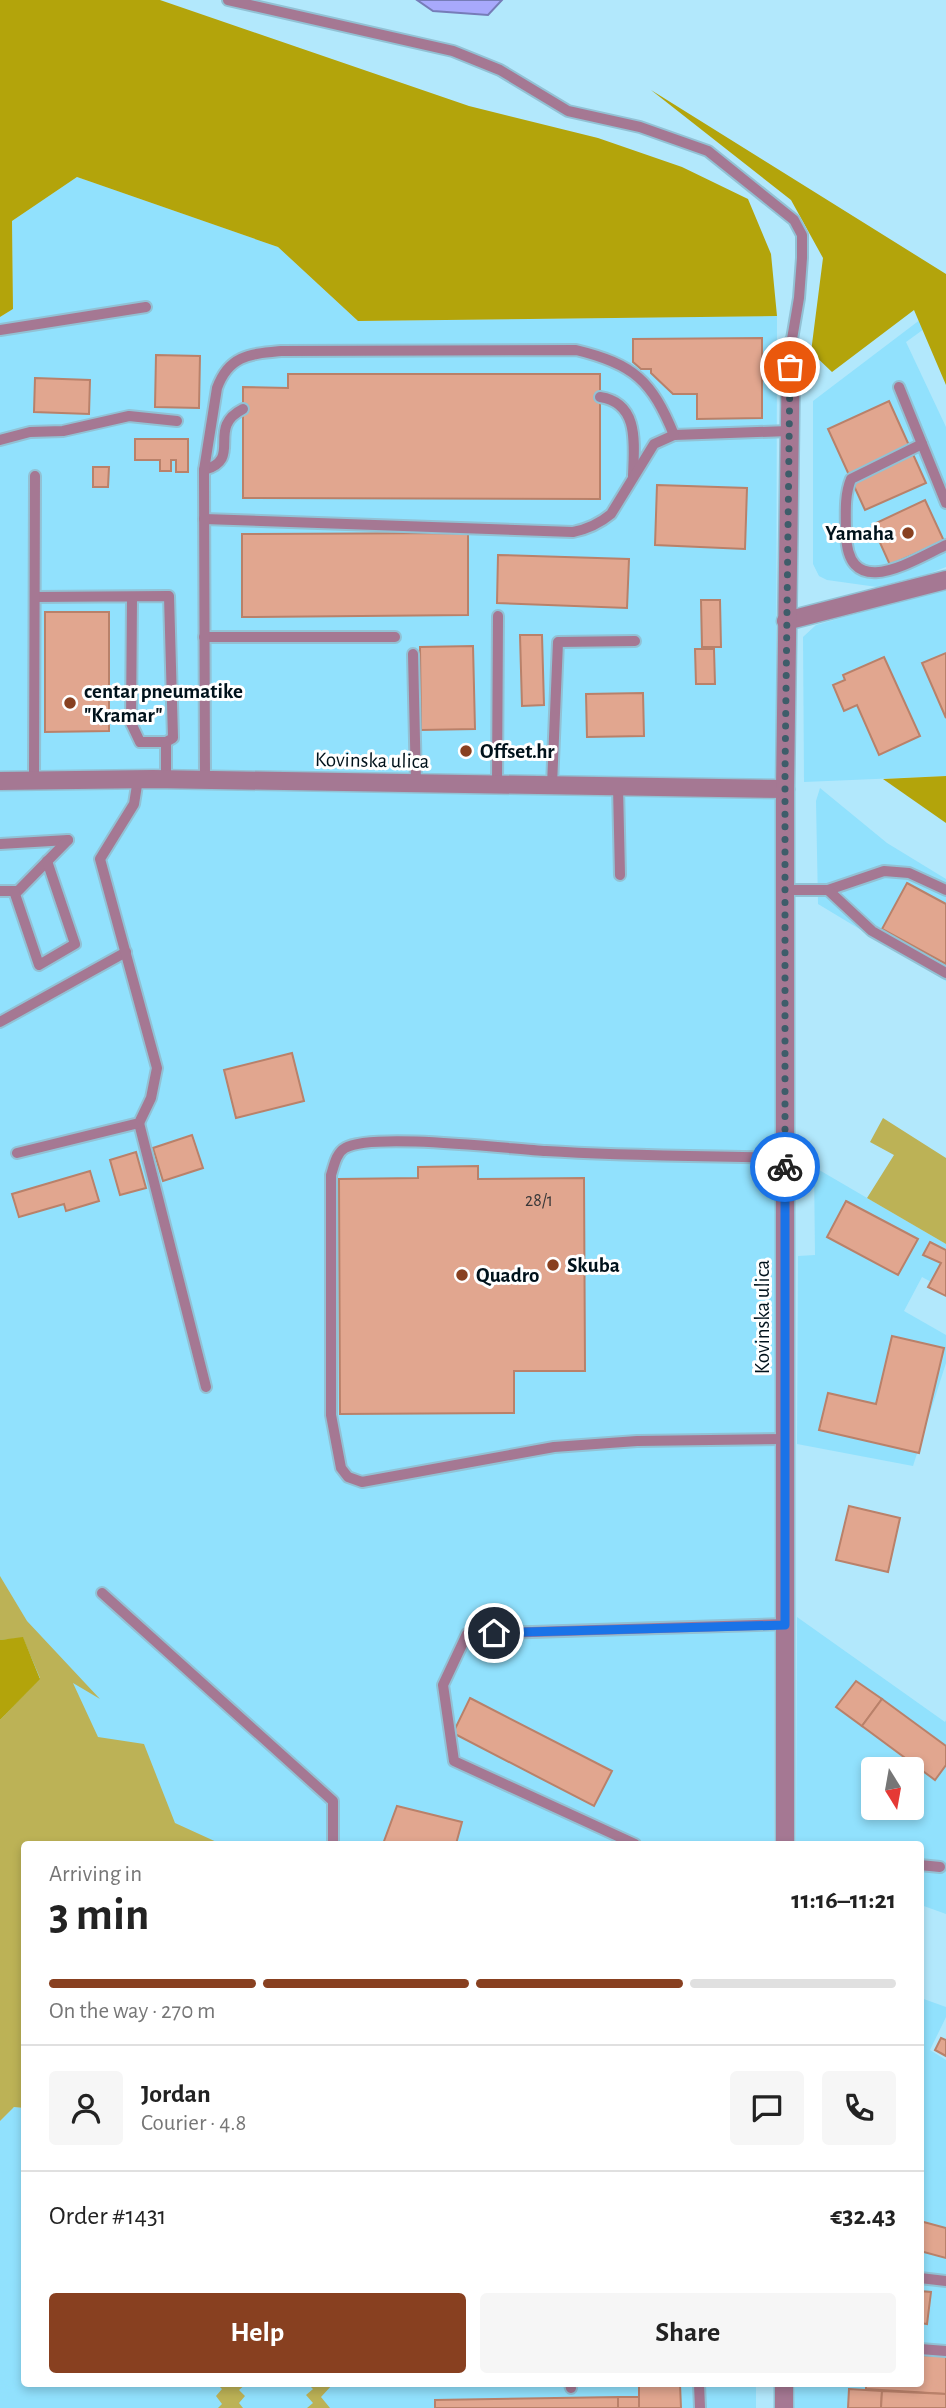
<!DOCTYPE html>
<html lang="en">
<head>
<meta charset="utf-8">
<style>
  :root { --surface:#fff; --page:#f6f6f6; --text:#222; --muted:#767676; --line:#e0e0e0; --accent:#884020 }
  body { margin:0; font-family:"Alegreya Sans",sans-serif; background:var(--page); color:var(--text); height:100vh; display:flex; flex-direction:column; font-size:26px; white-space:nowrap }
  * { box-sizing:border-box; margin:0 }
  p { font-size:23px; color:var(--muted) }
  .icon { flex:none; width:38px; height:38px; fill:none; stroke:currentColor; stroke-width:2; stroke-linecap:round; stroke-linejoin:round }
  .map { position:relative; flex:1; overflow:hidden }
  .panel { position:absolute; left:21px; top:1841px; width:903px; height:546px; display:flex; flex-direction:column; background:var(--surface); border-radius:7px; box-shadow:0 4px 10px #0003 }
  .panel>* { flex:none }
  .needle { width:46px; rotate:169deg }
  .controls { position:absolute; left:861px; top:1757px; display:grid; gap:14px }
  .controls a { display:grid; place-items:center; width:63px; height:63px; border-radius:7px; background:var(--surface); box-shadow:0 4px 10px #0003; font-size:35px }
  .pin { position:absolute; display:grid; place-items:center; width:60px; height:60px; color:#fff; margin:-30px; border:4px solid #fff; border-radius:50%; box-shadow:0 2px 7px #0007 }
  .courier { position:absolute; display:grid; place-items:center; width:70px; height:70px; margin:-35px; border:5px solid #1a73e8; border-radius:50%; background:#fff; color:#222; box-shadow:0 2px 9px #0007 }
  .headline em { font-style:normal; font-weight:700 }
  .headline div { display:flex; flex-direction:column-reverse }
  .headline { display:flex; align-items:center; justify-content:space-between; height:119px; padding:0 28px }
  h1 { font-size:46px; font-weight:700; line-height:52px }
  .bar { display:grid; grid-template-columns:repeat(4,1fr); gap:10px 7px; align-content:center; height:84px; padding:0 28px }
  .bar i { height:9px; border-radius:5px; background:var(--line) }
  .bar .current { background:var(--accent) }
  .bar p { grid-column:span 4 }
  .line { display:flex; align-items:center; gap:18px; padding:0 28px; border-top:2px solid var(--line) }
  .line div { flex:1 }
  .round { display:grid; place-items:center; flex:none; width:74px; height:74px; border-radius:7px; background:var(--page) }
  .action { display:flex; gap:14px; margin-top:auto; padding:14px 28px }
  .action a { flex:1; height:80px; border-radius:7px; background:var(--accent); color:#fff; font-size:28px; font-weight:700; line-height:80px; text-align:center }
  .action a+a { background:var(--page); color:var(--text) }
  .map>svg:first-child { display:block }
  .built { fill:#91e1fd; fill-rule:evenodd }
  .green { fill:#bcb256 }
  .forest { fill:#b3a40b }
  .water { fill:#a8a9fc; stroke:#767cb8; stroke-width:2 }
  .building { fill:#e1a68f; stroke:#b9816a; stroke-width:2 }
  .lines { fill:none; stroke-linecap:round; stroke-linejoin:round }
  .lane-casing { stroke:#92c1d4; stroke-width:14 }
  .street-casing { stroke:#92c1d4; stroke-width:21 }
  .lane { stroke:#a57893; stroke-width:10 }
  .street { stroke:#a57893; stroke-width:18 }
  .done { stroke:#3e5d6a; stroke-width:7; stroke-dasharray:0 12.6 }
  .route { stroke:#1a73e8; stroke-width:9 }
  .poi-dot { fill:#884020; stroke:#fff; stroke-width:2.5 }
  .labels { text-anchor:middle; stroke-width:6; stroke-linejoin:round; paint-order:stroke }
  .number-label { font-size:18px; fill:#383738 }
  .poi-label { font-size:21px; font-weight:bold; fill:#00121b; stroke:#fff; text-anchor:start }
  .street-label { font-size:21px; fill:#00121b; stroke:#fff }
</style>
</head>
<body>
<div class="map">
<svg width="946" height="2408" viewBox="0 0 946 2408">
  <rect width="100%" height="100%" fill="#b2e8fc"/>
  <g class="built">
    <polygon points="77,177 278,247 358,321 777,316 774,1844 109,1844 23,1638 0,1640 0,317 13,309 12,221"/>
    <polygon points="929,313 935,321 906,342 946,427 946,567 928,574 877,587 827,580 819,576 813,564 813,401"/>
    <polygon points="946,588 946,776 804,782 803,637 816,625"/>
    <polygon points="820,788 887,843 946,879 946,981 818,904 816,801"/>
    <polygon points="814,1167 946,1244 946,1290 922,1277 904,1311 946,1335 946,1363 913,1466 797,1444 798,1256 815,1255"/>
    <path d="M797 1617 945 1722 946 1720V1914L921 1905 920 1844H796ZM873 1769H912V1808H873Z"/>
    <polygon points="921,1998 946,2007 946,2017 930,2050 946,2060 946,2408 794,2408 795,2384 920,2384"/>
    <polygon points="14,2107 24,2108 24,2384 756,2384 756,2408 0,2408 0,2121"/>
  </g>
  <g class="green">
    <polygon points="883,1118 946,1158 946,1244 867,1198 894,1155 870,1142"/>
    <polygon points="0,1576 27,1621 100,1699 73,1683 98,1737 144,1744 175,1823 221,1844 24,1844 24,2108 14,2107 0,2121 0,1720 40,1678 23,1638 0,1640"/>
    <polygon points="217,2384 246,2384 239,2390 245,2396 239,2403 243,2408 218,2408 222,2404 216,2396 222,2389"/>
    <polygon points="308,2384 333,2384 321,2397 330,2408 307,2408 313,2403 306,2395 313,2389"/>
  </g>
  <g class="forest">
    <polygon points="0,0 160,0 469,106 598,138 682,167 748,199 771,254 777,316 358,321 278,247 77,177 12,221 13,309 0,317"/>
    <polygon points="651,90 946,274 946,385 914,310 832,372 811,352 823,258 791,200"/>
    <polygon points="946,776 946,823 883,779"/>
    <polygon points="23,1637 40,1679 0,1720 0,1640"/>
  </g>
  <polygon class="water" points="417,0 502,0 488,15 433,11"/>
  <g class="building">
    <polygon points="762,338 762,418 697,419 697,394 673,394 651,373 651,369 641,369 633,362 633,339"/>
    <polygon points="156,355 200,356 199,408 155,407"/>
    <polygon points="288,374 600,374 600,499 243,498 243,387 288,388"/>
    <polygon points="35,378 90,380 89,414 34,412"/>
    <polygon points="889,401 926,483 865,510 828,429"/>
    <polygon points="135,439 188,439 188,472 176,472 176,460 171,460 171,471 160,471 160,460 135,460"/>
    <polygon points="93,467 109,467 108,487 93,487"/>
    <polygon points="657,485 747,488 745,549 655,545"/>
    <polygon points="925,500 944,541 890,565 872,525"/>
    <polygon points="468,533 468,615 242,617 242,534"/>
    <polygon points="498,555 629,559 627,608 497,603"/>
    <polygon points="701,600 720,600 721,647 702,647"/>
    <polygon points="45,612 109,612 109,731 45,732"/>
    <polygon points="520,635 542,635 544,705 522,706"/>
    <polygon points="473,646 475,729 421,730 420,647"/>
    <polygon points="695,649 714,649 715,684 696,684"/>
    <polygon points="946,653 946,718 922,663"/>
    <polygon points="884,657 920,736 879,755 857,705 844,711 833,685 845,680 843,675"/>
    <polygon points="643,693 644,736 587,737 586,694"/>
    <polygon points="907,883 946,904 946,964 882,929"/>
    <polygon points="292,1053 304,1101 236,1118 224,1070"/>
    <polygon points="192,1135 203,1168 163,1181 153,1148"/>
    <polygon points="136,1152 146,1188 120,1195 110,1160"/>
    <polygon points="478,1166 478,1179 584,1178 585,1371 514,1371 514,1413 340,1414 339,1179 418,1178 418,1167"/>
    <polygon points="90,1171 99,1201 66,1211 64,1204 19,1217 12,1194"/>
    <polygon points="846,1201 918,1239 898,1275 827,1237"/>
    <polygon points="930,1242 946,1250 946,1296 928,1287 941,1263 923,1255"/>
    <polygon points="892,1336 944,1348 919,1453 819,1430 828,1393 876,1404"/>
    <polygon points="849,1506 900,1518 888,1572 836,1560"/>
    <polygon points="856,1681 882,1699 862,1726 836,1707"/>
    <polygon points="470,1698 612,1771 594,1806 453,1733"/>
    <polygon points="882,1699 946,1746 946,1765 935,1780 862,1726"/>
    <polygon points="397,1806 462,1822 456,1844 383,1844"/>
    <polygon points="941,2038 946,2040 946,2056 935,2050"/>
    <polygon points="920,2221 946,2228 946,2258 920,2251"/>
    <polygon points="920,2291 931,2292 927,2324 920,2323"/>
    <polygon points="920,2355 946,2356 946,2394 866,2389 866,2384 920,2384"/>
    <polygon points="639,2384 680,2384 681,2408 639,2408"/>
    <polygon points="849,2389 882,2391 881,2408 848,2408"/>
    <polygon points="882,2391 946,2394 946,2408 881,2408"/>
    <polygon points="618,2397 618,2408 435,2408 435,2400"/>
    <rect x="618" y="2397" width="21" height="11"/>
  </g>
  <g class="lines">
    <g class="lane-casing">
      <g id="lane">
        <polyline points="228,0 453,51 500,70 568,111 640,127 708,151 794,220 802,235 802,258 799,298 791,345"/>
        <polyline points="0,330 146,307"/>
        <polyline points="899,387 946,503"/>
        <path d="M600 397C640 403 634 445 633 476"/>
        <polyline points="0,440 30,432 63,431 129,416 177,421"/>
        <path d="M922 444 851 479C844 496 846 516 846 534 848 603 911 561 946 545"/>
        <path d="M204 470C244 459 205 428 243 409"/>
        <path d="M204 519 573 532C588 529 599 524 611 514L654 444 674 435 789 431"/>
        <polyline points="35,597 169,596 173,738 166,742 140,742 131,723 132,598"/>
        <polyline points="204,637 395,637"/>
        <polyline points="413,654 416,783"/>
        <polyline points="166,742 166,780"/>
        <polyline points="34,780 35,476"/>
        <path d="M205 780 204 470 217 388C229 355 250 354 281 351L576 350C634 364 652 381 674 435"/>
        <polyline points="497,785 498,616"/>
        <polyline points="552,785 558,642 635,641"/>
        <polyline points="618,787 620,875"/>
        <polyline points="0,844 68,840"/>
        <polyline points="785,890 828,890 884,871 909,873 946,890"/>
        <polyline points="828,890 872,931 946,973"/>
        <polyline points="0,891 18,891 68,840"/>
        <polyline points="14,891 39,965 75,944 47,861"/>
        <polyline points="0,1022 126,952"/>
        <polyline points="139,1123 206,1387"/>
        <polyline points="17,1153 139,1123 151,1098 157,1068 100,859 134,804 138,779"/>
        <path d="M784 1439 637 1441 554 1447 362 1482 348 1477 341 1468 331 1415V1175C334 1166 336 1153 345 1148 372 1132 509 1149 546 1151 625 1156 705 1156 785 1158"/>
        <polyline points="102,1593 333,1801 333,1844"/>
        <polyline points="635,1844 454,1761 443,1685 467,1634 785,1624"/>
        <polyline points="920,1865 940,1867"/>
        <polyline points="920,2278 946,2281"/>
        <polyline points="920,2349 946,2351"/>
        <polyline points="570,2384 571,2388"/>
        <polyline points="699,2384 700,2408"/>
      </g>
    </g>
    <g class="street-casing">
      <g id="street">
        <polyline points="786,621 946,580"/>
        <polyline points="0,781 153,779 785,789"/>
        <polyline points="785,1844 785,789 791,345"/>
        <polyline points="784,2384 784,2408"/>
      </g>
    </g>
    <use href="#lane" class="lane"/>
    <use href="#street" class="street"/>
  </g>
  <g class="lines">
    <polyline class="done" points="785,1167 785,773 790,367"/>
    <polyline class="route" points="494,1633 785,1625 785,1167"/>
  </g>
  <g class="poi-dot">
    <circle cx="908" cy="533" r="7"/>
    <circle cx="70" cy="703" r="7"/>
    <circle cx="466" cy="751" r="7"/>
    <circle cx="553" cy="1265" r="7"/>
    <circle cx="462" cy="1275" r="7"/>
  </g>
  <g class="labels">
    <g class="number-label">
      <text x="539" y="1206">28/1</text>
    </g>
    <g class="poi-label">
      <text x="894" y="540" text-anchor="end">Yamaha</text>
      <text x="84" y="698">centar pneumatike<tspan x="84" dy="24">"Kramar"</tspan></text>
      <text x="480" y="758">Offset.hr</text>
      <text x="567" y="1272">Skuba</text>
      <text x="476" y="1282">Quadro</text>
    </g>
    <g class="street-label">
      <text transform="translate(372 760) rotate(1)" y="7">Kovinska ulica</text>
      <text transform="translate(762 1317) rotate(-90)" y="7">Kovinska ulica</text>
    </g>
  </g>
</svg>
<div class="controls">
<a><svg class="needle" viewBox="-14 -14 28 28"><path d="M0-13l5 13h-10z" fill="#e53935"/><path d="M0 13l5-13h-10z" fill="#767676"/></svg></a>
</div>
<div class="pin" style="left:790px;top:367px;background:#ea580c"><svg class="icon" aria-label="bag" viewBox="0 0 24 24"><path d="M5 8h14l-1 12H6zM9 8a3 3 0 0 1 6 0"/></svg></div>
<div class="pin" style="left:494px;top:1633px;background:#1f2937"><svg class="icon" aria-label="home" viewBox="0 0 24 24"><path d="M3 11l9-7 9 7M6 9v11h12V9"/></svg></div>
<div class="courier" style="left:785px;top:1167px"><svg class="icon" aria-label="bike" viewBox="0 0 24 24"><circle cx="6" cy="16" r="4"/><circle cx="18" cy="16" r="4"/><path d="M6 16l4-8h5l3 8M10 8l3 8H6M13 5h3"/></svg></div>
<section class="panel">
<div class="headline"><div><h1>3 min</h1><p>Arriving in</p></div><em>11:16–11:21</em></div>
<div class="bar"><i class="current"></i><i class="current"></i><i class="current"></i><i></i><p>On the way · 270 m</p></div>
<div class="line" style="height:126px"><a class="round"><svg class="icon" aria-label="person" viewBox="0 0 24 24"><circle cx="12" cy="8" r="4"/><path d="M4 21q1-7 8-7t8 7"/></svg></a><div><b>Jordan</b><p>Courier · 4.8</p></div><a class="round"><svg class="icon" aria-label="chat" viewBox="0 0 24 24"><path d="M4 5h16v11H9l-5 4z"/></svg></a><a class="round"><svg class="icon" aria-label="phone" viewBox="0 0 24 24"><path d="M5 4h4l2 5-3 2q2 4 5 5l2-3 5 2v4C11 20 4 13 5 4z"/></svg></a></div>
<div class="line" style="height:91px"><div>Order #1431</div><b>€32.43</b></div>
<div class="action"><a>Help</a><a>Share</a></div>
</section>
</div>
</body>
</html>
